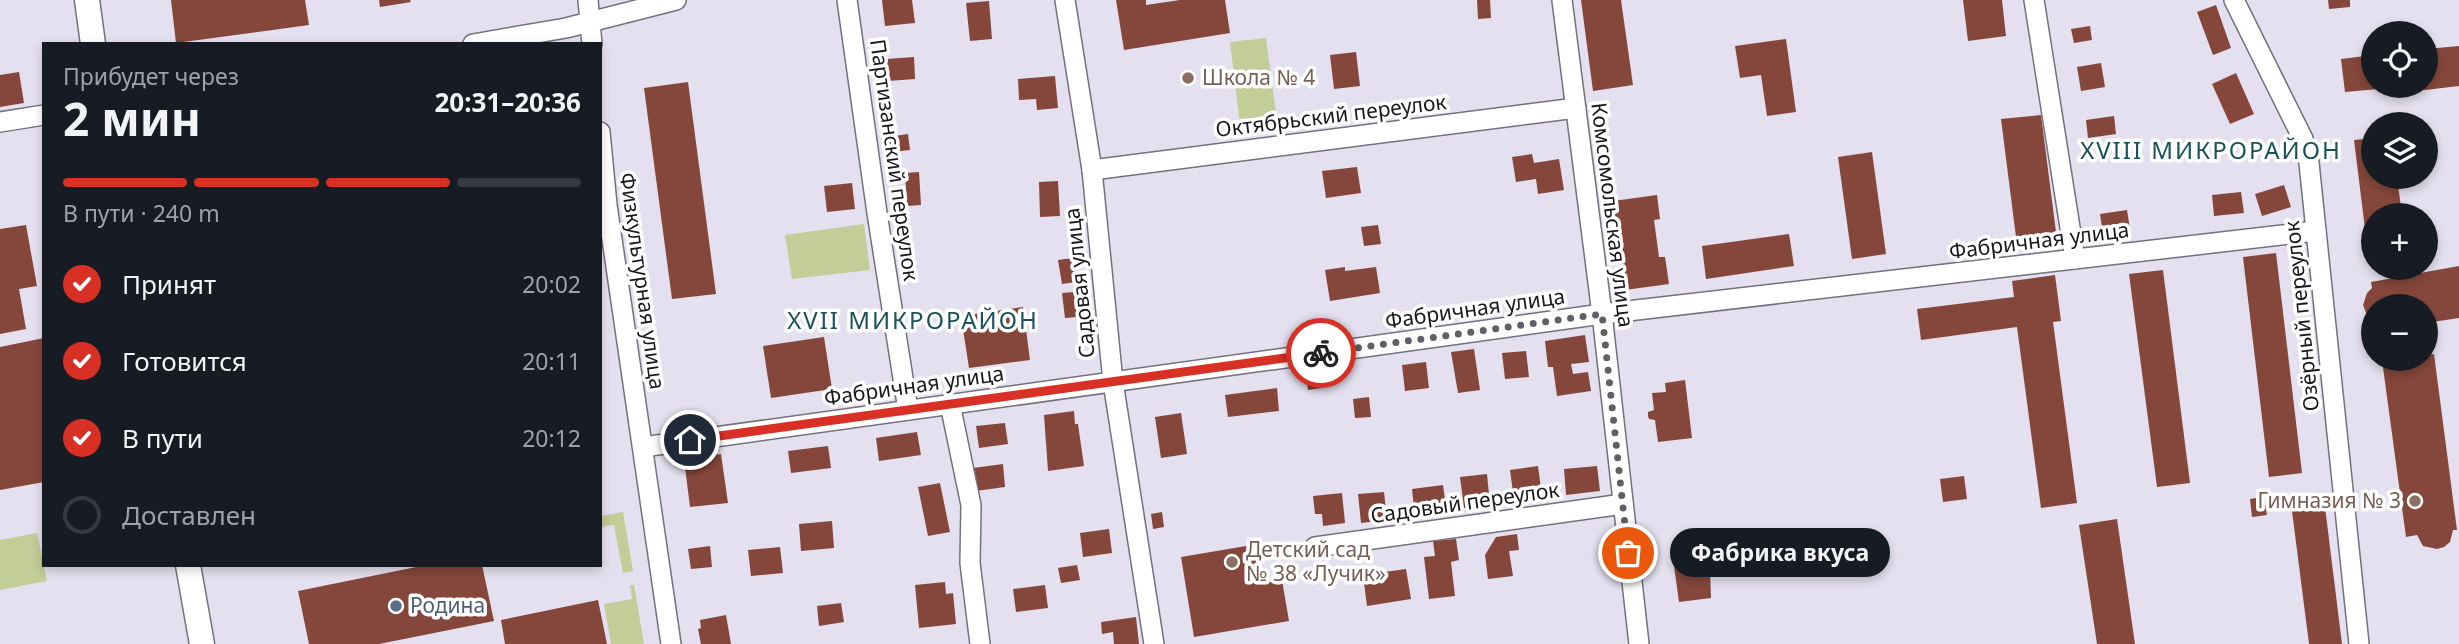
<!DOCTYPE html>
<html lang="ru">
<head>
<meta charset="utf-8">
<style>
  :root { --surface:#171b24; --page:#20242c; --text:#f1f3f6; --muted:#9ea1a6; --line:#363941; --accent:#d93025 }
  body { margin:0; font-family:"Noto Sans",sans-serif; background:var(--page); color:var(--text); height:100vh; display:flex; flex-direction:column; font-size:26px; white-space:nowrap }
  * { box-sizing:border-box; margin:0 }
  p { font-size:23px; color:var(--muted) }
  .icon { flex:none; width:38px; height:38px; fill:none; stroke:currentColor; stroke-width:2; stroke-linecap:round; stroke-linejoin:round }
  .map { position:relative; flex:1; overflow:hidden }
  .sheet { position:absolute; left:42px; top:42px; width:560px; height:525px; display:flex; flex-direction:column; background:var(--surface); border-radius:0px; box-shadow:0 4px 10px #0003 }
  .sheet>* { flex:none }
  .fabs { position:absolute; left:2361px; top:21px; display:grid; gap:14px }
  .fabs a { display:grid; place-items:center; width:77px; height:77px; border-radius:50%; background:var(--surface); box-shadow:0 4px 10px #0003; font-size:35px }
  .pin { position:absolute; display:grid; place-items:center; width:60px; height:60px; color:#fff; margin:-30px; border:4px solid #fff; border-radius:50%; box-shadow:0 2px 7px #0007 }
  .courier { position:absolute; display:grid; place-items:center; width:70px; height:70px; margin:-35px; border:5px solid #d93025; border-radius:50%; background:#fff; color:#222; box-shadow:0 2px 9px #0007 }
  .bubble { position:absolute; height:49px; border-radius:24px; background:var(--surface); box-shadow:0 4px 10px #0003; font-size:23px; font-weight:700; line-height:49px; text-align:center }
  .head em { font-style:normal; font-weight:700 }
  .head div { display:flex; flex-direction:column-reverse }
  .head { display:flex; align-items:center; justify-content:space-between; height:119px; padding:0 21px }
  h1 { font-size:46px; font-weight:700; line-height:52px }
  .bar { display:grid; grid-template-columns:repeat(4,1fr); gap:10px 7px; align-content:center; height:84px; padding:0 21px }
  .bar i { height:9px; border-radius:5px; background:var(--line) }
  .bar .selected { background:var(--accent) }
  .bar p { grid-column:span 4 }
  ol { padding:0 21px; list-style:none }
  li { display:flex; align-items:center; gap:21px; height:77px }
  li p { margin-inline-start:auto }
  li .icon { padding:7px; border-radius:50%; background:var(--accent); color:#fff; stroke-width:4 }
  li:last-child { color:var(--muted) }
  li i { width:38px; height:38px; border:4px solid var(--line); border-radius:50% }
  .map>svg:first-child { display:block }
  .green { fill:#c3cd98 }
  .building { fill:#85473b }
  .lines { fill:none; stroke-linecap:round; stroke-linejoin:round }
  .minor-casing { stroke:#74707e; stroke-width:22 }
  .major-casing { stroke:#74707e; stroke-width:27 }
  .minor { stroke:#fff; stroke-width:19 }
  .major { stroke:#fff; stroke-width:24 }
  .done { stroke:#605e66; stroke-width:7; stroke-dasharray:0 12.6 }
  .route { stroke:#d93025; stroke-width:9 }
  .education-dot { fill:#8d6e63; stroke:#fff; stroke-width:2.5 }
  .service-dot { fill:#5c6f8a; stroke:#fff; stroke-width:2.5 }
  .labels { text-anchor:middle; stroke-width:7; stroke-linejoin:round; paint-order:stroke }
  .education-label { font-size:21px; fill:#785e54; stroke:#fff; text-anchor:start }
  .street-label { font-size:21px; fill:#19181d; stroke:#fff }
  .service-label { font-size:21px; fill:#4e5e75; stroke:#fff; text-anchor:start }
  .quarter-label { font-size:24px; letter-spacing:2px; fill:#19525c; stroke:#fff }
</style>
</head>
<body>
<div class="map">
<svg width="2459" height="644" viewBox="0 0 2459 644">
  <rect width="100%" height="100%" fill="#e4e0ef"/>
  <g class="green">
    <polygon points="1266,38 1277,120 1240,124 1230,42"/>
    <polygon points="864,224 870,270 792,279 785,235"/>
    <polygon points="623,512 633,571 623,573 614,525 600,527 600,516"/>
    <polygon points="37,533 47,581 0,590 0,540"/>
    <polygon points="630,585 634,585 644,644 611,644 604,604 632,599"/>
  </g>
  <g class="building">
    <polygon points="171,0 305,0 309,25 176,43"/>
    <polygon points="379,0 410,0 411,2 380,7"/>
    <polygon points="882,0 912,0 915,23 885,26"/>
    <polygon points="1116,0 1146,0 1146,5 1180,0 1225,0 1230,33 1124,50"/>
    <polygon points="1477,0 1490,0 1491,18 1478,19"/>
    <polygon points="1581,0 1621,0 1633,85 1593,91"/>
    <polygon points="1963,0 2002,0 2006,36 1968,41"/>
    <polygon points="2328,0 2350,0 2350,7 2329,9"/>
    <polygon points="989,1 992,39 970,41 966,3"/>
    <polygon points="2216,5 2231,48 2213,55 2197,12"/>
    <polygon points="2090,26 2092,40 2074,43 2071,29"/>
    <polygon points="1786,39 1796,112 1767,116 1761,75 1740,78 1735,46"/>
    <polygon points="2459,46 2459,86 2391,94 2390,86 2426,86 2426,49"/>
    <polygon points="1356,52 1360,86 1334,89 1330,55"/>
    <polygon points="2373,55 2373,86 2390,86 2390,88 2345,92 2341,59"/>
    <polygon points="914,57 915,79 888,81 886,59"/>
    <polygon points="2101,63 2105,87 2081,91 2077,67"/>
    <polygon points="19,72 24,103 0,107 0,75"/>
    <polygon points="2236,73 2254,114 2230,124 2212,84"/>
    <polygon points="1055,76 1058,108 1037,110 1036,99 1019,100 1018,79"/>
    <polygon points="688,82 716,294 672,299 644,88"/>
    <polygon points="2041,115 2056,232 2016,237 2001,119"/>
    <polygon points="2114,116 2116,134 2088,138 2086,120"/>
    <polygon points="908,134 910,150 883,153 881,138"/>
    <polygon points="2373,138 2373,177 2397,177 2402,215 2373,215 2373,244 2367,245 2354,140"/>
    <polygon points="1872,152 1886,254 1852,259 1838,157"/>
    <polygon points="1532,154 1534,163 1559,159 1564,190 1538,194 1536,179 1516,182 1512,157"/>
    <polygon points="1357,167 1361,193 1326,198 1322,171"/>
    <polygon points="919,172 921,205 907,206 905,173"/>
    <polygon points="1058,181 1060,216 1040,217 1039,182"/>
    <polygon points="852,183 855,209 827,212 824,186"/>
    <polygon points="2284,185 2291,207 2262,216 2255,194"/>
    <polygon points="2241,192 2244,213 2214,216 2212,195"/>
    <polygon points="1657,195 1660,219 1654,220 1659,257 1665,257 1669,284 1625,290 1613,201"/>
    <polygon points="2127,210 2130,229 2103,234 2100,214"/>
    <polygon points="26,225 37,286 19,289 26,329 0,334 0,229"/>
    <polygon points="1378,225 1381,244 1364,246 1361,227"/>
    <polygon points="1789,234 1794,266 1706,279 1702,246"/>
    <polygon points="2276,253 2302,473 2269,477 2243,257"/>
    <polygon points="1073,258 1076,282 1062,284 1058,260"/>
    <polygon points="2459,266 2459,318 2426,323 2426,306 2373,306 2373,323 2368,318 2363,305 2367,293 2372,288 2371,282"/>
    <polygon points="1345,267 1345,271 1376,267 1380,293 1330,301 1325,270"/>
    <polygon points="2163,270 2190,483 2157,487 2129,274"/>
    <polygon points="2055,275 2061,321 2053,322 2077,503 2041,508 2017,327 1921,340 1917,309 2014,297 2012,281"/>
    <polygon points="1074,292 1077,317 1065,318 1062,293"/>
    <polygon points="1023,307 1030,360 969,368 961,316"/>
    <polygon points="1585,335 1589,362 1571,364 1573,374 1588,372 1591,391 1557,396 1553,367 1548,367 1545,341"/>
    <polygon points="824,337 832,389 771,398 763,346"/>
    <polygon points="44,338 44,482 0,490 0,347"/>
    <polygon points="1474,349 1480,390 1458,393 1451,352"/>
    <polygon points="1526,351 1529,377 1505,379 1502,353"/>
    <polygon points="2434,354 2457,530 2453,530 2450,542 2444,547 2437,549 2423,546 2417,535 2406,537 2382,360 2426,359 2426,355"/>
    <polygon points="1426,362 1429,388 1405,391 1402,365"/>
    <polygon points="1319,375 1321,388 1308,390 1306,376"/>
    <polygon points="1685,380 1692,438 1658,442 1655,420 1649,419 1648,416 1648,412 1654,410 1652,393 1666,392 1665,383"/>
    <polygon points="1277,388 1279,411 1228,417 1225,395"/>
    <polygon points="1369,397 1371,417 1355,418 1353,399"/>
    <polygon points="1074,411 1075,424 1078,424 1084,466 1048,471 1044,415"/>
    <polygon points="1181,413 1187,454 1161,458 1155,417"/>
    <polygon points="1005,423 1008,444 979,448 976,426"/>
    <polygon points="917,432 921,455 879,461 876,438"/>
    <polygon points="828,446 831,468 791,473 788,451"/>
    <polygon points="721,454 728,503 690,507 684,459"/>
    <polygon points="1003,464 1005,487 976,491 973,468"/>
    <polygon points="1538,466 1542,496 1514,500 1510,470"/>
    <polygon points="1597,466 1600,491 1566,495 1564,469"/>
    <polygon points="1487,474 1490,505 1464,508 1460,477"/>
    <polygon points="1964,476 1967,499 1943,502 1940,479"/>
    <polygon points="940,483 950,532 928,536 918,487"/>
    <polygon points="1443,485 1447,514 1424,517 1423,507 1414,508 1412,489"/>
    <polygon points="1384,492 1387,520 1361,523 1358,494"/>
    <polygon points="1342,493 1345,523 1323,526 1322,514 1315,514 1313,496"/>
    <polygon points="2264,497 2267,515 2252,517 2250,499"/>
    <polygon points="2325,507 2342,644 2309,644 2292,511"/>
    <polygon points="1162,512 1164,527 1153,529 1151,514"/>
    <polygon points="2117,519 2135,644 2097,644 2079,525"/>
    <polygon points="832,521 834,548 801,551 799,524"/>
    <polygon points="1109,529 1112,553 1083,557 1080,533"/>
    <polygon points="1517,534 1519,550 1509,551 1513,576 1488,579 1485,555 1496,537"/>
    <polygon points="1456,539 1459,560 1451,562 1455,596 1429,599 1424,557 1435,556 1433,541"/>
    <polygon points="1709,539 1711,598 1679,602 1671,544"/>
    <polygon points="1258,544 1265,583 1282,580 1289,621 1194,637 1181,557"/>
    <polygon points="710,546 712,567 691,569 688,549"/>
    <polygon points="780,547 783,573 751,576 748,550"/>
    <polygon points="426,565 482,565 494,621 379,644 309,644 298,591"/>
    <polygon points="1077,565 1080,580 1061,583 1058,568"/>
    <polygon points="1406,569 1411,599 1367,606 1363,575"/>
    <polygon points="945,582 946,594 953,593 956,624 919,628 915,585"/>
    <polygon points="1045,585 1048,608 1016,612 1013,589"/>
    <polygon points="598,600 607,644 505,644 501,620"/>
    <polygon points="841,603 844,622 819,626 817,606"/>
    <polygon points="726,615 731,644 701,644 698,629 701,628 700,620"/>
    <polygon points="1136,617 1139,644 1114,644 1113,632 1102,634 1101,622"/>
  </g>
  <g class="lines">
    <g class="minor-casing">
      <g id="minor">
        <polyline points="588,0 592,44"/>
        <polyline points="847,0 877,213 908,410"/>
        <polyline points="1065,0 1092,170 1113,382 1154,644"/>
        <polyline points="1562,0 1602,314 1639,644"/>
        <polyline points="2034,0 2075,259"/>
        <polyline points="2234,0 2303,139 2309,163 2359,644"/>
        <polyline points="473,44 566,28 676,0"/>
        <polyline points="0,122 44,115"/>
        <polyline points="600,132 607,205 671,644"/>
        <polyline points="1092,170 1576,108"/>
        <polyline points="950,404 971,505 970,563 980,644"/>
        <polyline points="643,447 1602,314 2316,231"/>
        <polyline points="1315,547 1623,504"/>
      </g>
    </g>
    <g class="major-casing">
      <g id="major">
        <polyline points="87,0 93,44"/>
        <polyline points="188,565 202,644"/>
      </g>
    </g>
    <use href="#minor" class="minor"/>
    <use href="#major" class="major"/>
  </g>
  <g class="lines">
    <polyline class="done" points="1321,353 1602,314 1628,553"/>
    <polyline class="route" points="690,440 1321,353"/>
  </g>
  <g class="education-dot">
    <circle cx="1188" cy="78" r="7"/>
    <circle cx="2415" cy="501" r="7"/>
    <circle cx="1232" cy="562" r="7"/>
  </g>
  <circle class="service-dot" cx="396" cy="606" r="7"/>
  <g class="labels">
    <g class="education-label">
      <text x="1202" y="85">Школа № 4</text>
      <text x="2401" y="508" text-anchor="end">Гимназия № 3</text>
      <text x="1246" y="557">Детский сад<tspan x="1246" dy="24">№ 38 «Лучик»</tspan></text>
    </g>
    <g class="street-label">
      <text transform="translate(1331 116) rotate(-7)" y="7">Октябрьский переулок</text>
      <text transform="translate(894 160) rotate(82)" y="7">Партизанский переулок</text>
      <text transform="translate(1612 215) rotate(83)" y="7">Комсомольская улица</text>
      <text transform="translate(2039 241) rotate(-7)" y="7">Фабричная улица</text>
      <text transform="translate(642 281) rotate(82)" y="7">Физкультурная улица</text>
      <text transform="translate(1080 283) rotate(-96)" y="7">Садовая улица</text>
      <text transform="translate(1475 309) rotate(-8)" y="7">Фабричная улица</text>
      <text transform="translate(2302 316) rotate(-96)" y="7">Озёрный переулок</text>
      <text transform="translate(914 386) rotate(-8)" y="7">Фабричная улица</text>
      <text transform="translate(1465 503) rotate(-8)" y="7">Садовый переулок</text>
    </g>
    <g class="service-label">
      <text x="410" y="613">Родина</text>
    </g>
    <g class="quarter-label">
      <text x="2211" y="159">XVIII МИКРОРАЙОН</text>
      <text x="913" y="329">XVII МИКРОРАЙОН</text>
    </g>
  </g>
</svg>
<div class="fabs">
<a><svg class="icon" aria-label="locate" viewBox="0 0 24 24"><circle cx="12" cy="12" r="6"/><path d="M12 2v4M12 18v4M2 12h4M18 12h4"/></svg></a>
<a><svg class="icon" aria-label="layers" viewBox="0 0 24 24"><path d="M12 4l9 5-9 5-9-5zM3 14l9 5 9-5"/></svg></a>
<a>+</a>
<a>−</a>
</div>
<div class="pin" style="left:1628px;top:553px;background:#ea580c"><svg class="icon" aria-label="bag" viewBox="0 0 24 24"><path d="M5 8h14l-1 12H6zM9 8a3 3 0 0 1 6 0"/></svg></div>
<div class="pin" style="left:690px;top:440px;background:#1f2937"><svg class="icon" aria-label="home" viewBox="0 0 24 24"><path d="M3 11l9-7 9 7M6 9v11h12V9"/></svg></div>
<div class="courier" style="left:1321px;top:353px"><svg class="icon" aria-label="bike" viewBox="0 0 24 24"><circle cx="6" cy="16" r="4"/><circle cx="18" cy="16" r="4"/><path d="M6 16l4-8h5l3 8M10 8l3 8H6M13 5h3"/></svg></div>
<div class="bubble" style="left:1670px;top:528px;width:220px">Фабрика вкуса</div>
<section class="sheet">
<div class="head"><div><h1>2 мин</h1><p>Прибудет через</p></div><em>20:31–20:36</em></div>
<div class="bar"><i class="selected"></i><i class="selected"></i><i class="selected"></i><i></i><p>В пути · 240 m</p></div>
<ol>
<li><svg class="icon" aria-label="check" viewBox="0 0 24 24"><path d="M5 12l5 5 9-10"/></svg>Принят<p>20:02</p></li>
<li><svg class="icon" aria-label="check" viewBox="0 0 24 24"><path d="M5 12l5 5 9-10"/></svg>Готовится<p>20:11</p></li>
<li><svg class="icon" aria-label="check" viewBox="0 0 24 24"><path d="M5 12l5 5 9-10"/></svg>В пути<p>20:12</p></li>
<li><i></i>Доставлен</li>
</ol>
</section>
</div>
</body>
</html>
